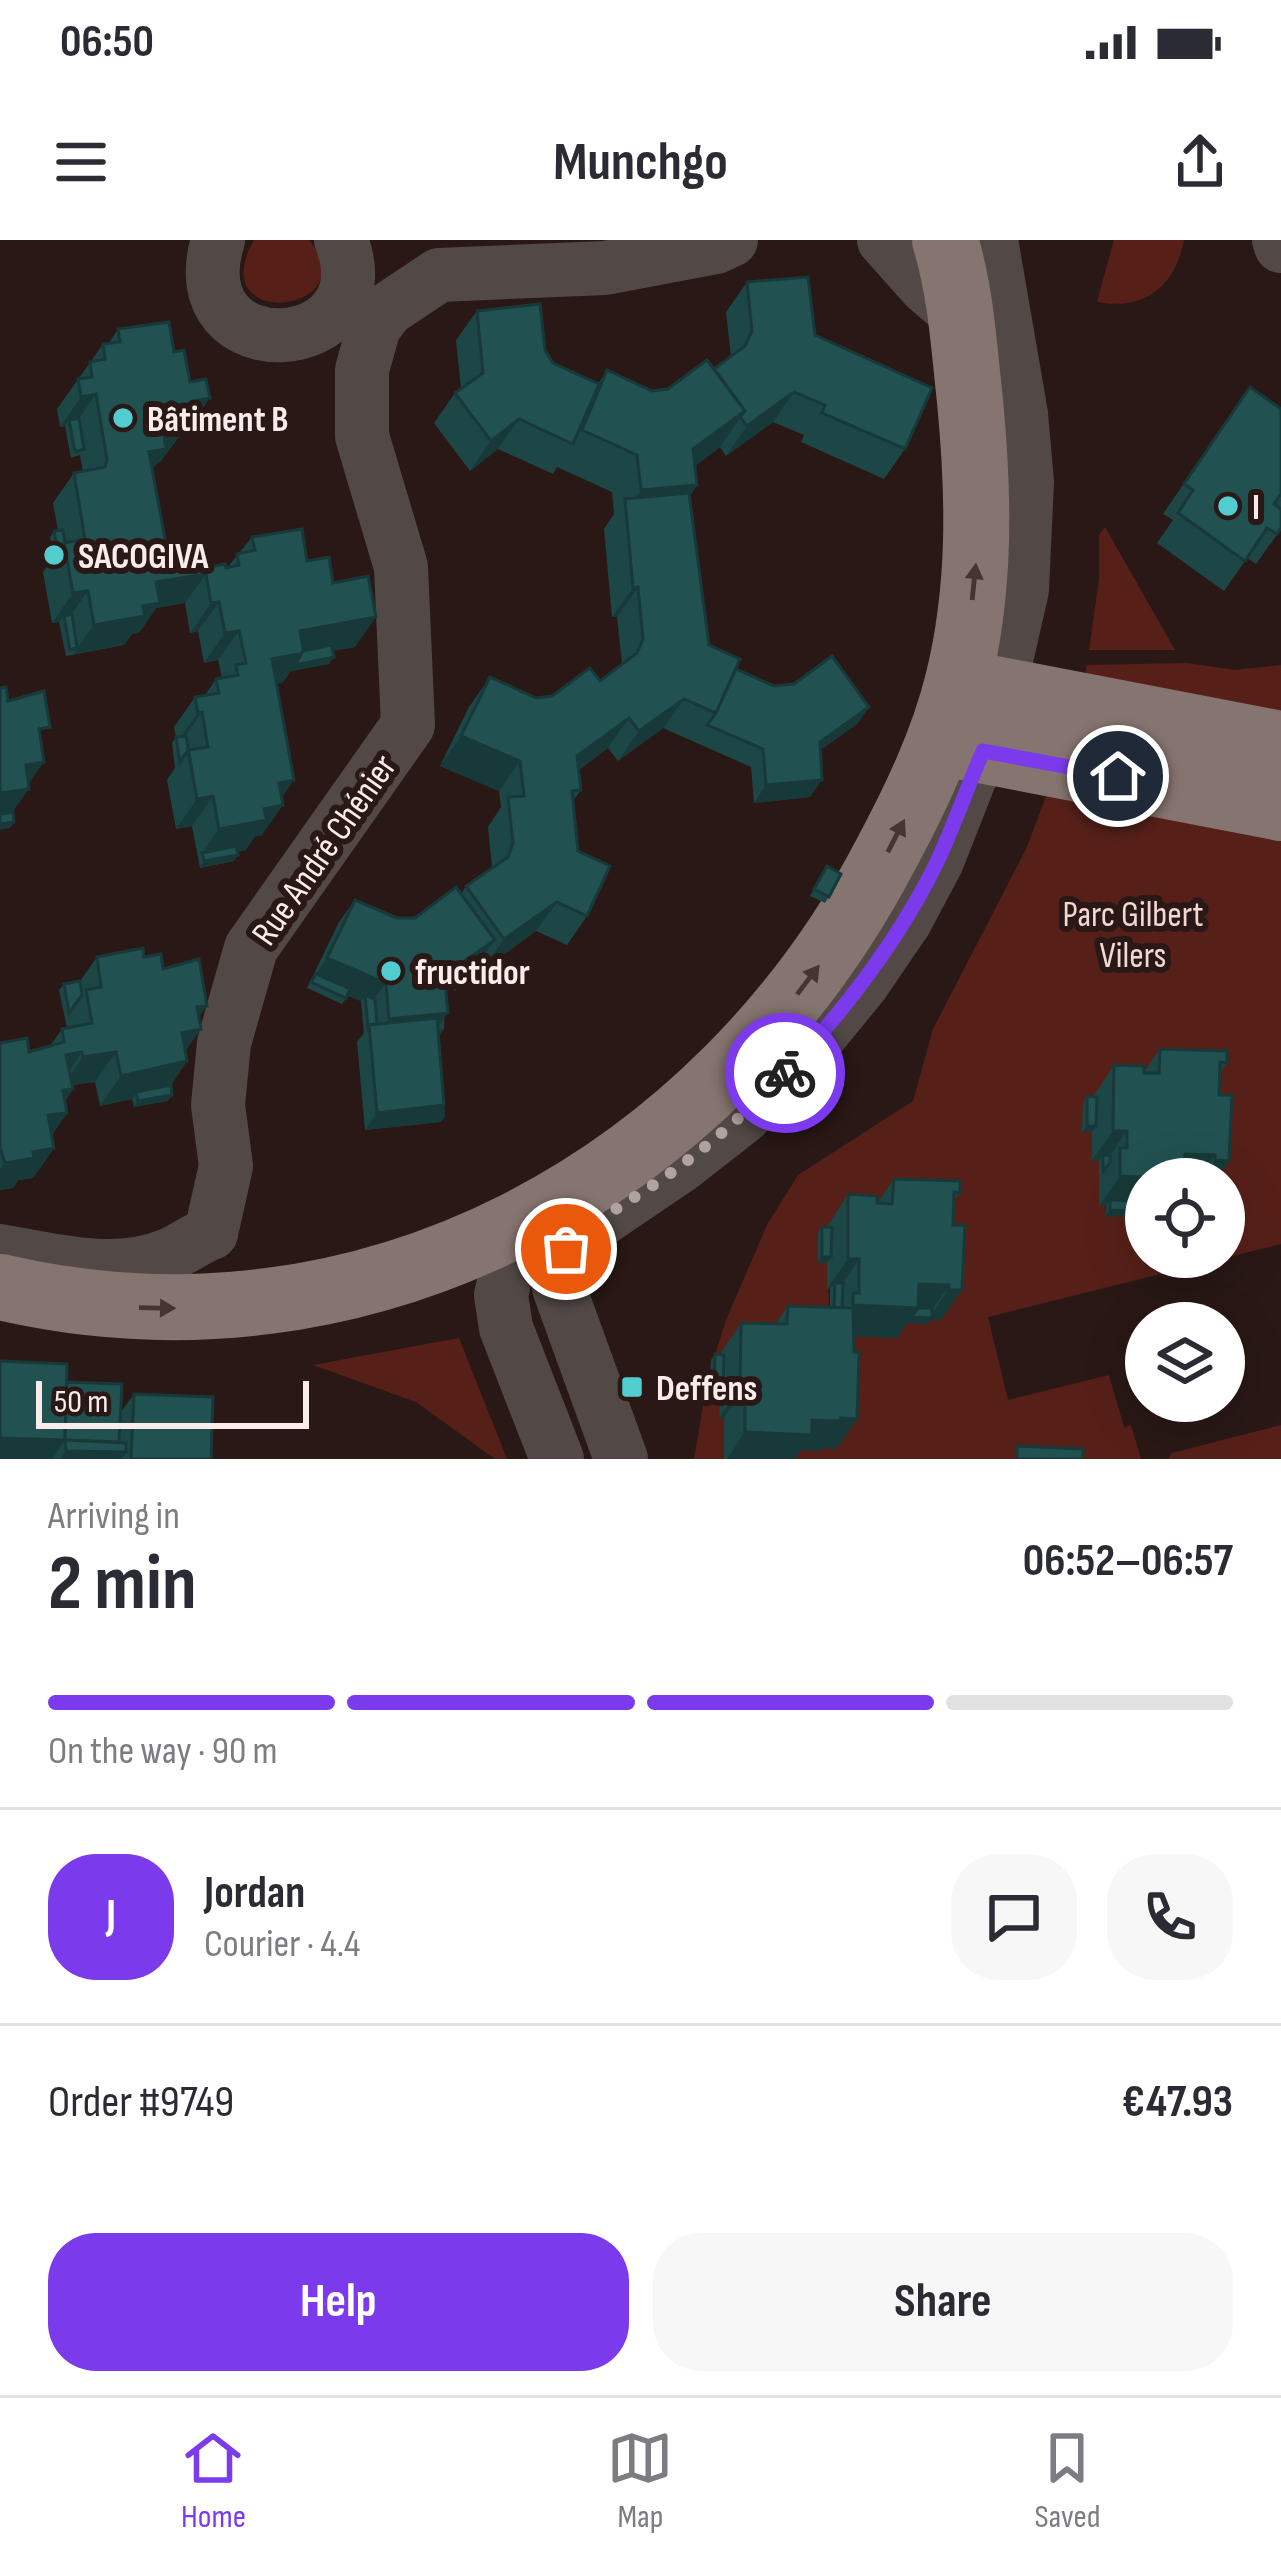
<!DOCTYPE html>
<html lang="en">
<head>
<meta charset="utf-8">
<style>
  :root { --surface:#fff; --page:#f7f7f7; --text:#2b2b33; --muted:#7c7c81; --line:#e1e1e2; --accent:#7c3aed }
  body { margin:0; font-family:"Sofia Sans Condensed",sans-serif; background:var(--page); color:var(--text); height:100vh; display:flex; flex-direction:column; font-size:45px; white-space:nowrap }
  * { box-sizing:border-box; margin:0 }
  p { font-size:39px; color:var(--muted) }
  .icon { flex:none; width:66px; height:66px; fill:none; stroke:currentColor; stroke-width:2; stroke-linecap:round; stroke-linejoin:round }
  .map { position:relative; height:1219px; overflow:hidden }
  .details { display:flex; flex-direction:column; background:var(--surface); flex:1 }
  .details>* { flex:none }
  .controls { position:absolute; left:1125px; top:918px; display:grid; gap:24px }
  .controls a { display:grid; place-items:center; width:120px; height:120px; border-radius:50%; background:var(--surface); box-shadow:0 12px 48px #0002; font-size:60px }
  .scale { position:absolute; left:36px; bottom:30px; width:273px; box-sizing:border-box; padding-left:12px; border:6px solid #f9ecea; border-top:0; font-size:33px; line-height:42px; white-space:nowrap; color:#f9ecea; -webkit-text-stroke:9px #291815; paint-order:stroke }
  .pin { position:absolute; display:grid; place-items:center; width:102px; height:102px; color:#fff; margin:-51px; border:6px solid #fff; border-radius:50%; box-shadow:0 3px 12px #0007 }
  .courier { position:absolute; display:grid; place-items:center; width:120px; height:120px; margin:-60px; border:9px solid #7c3aed; border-radius:50%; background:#fff; color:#222; box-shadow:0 3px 15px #0007 }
  .head em { font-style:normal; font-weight:700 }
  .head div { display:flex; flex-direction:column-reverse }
  .head { display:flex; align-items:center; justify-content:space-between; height:204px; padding:0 48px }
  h1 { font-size:78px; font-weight:700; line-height:90px }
  .bar { display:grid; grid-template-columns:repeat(4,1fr); gap:18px 12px; align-content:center; height:144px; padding:0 48px }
  .bar i { height:15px; border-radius:9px; background:var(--line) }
  .bar .on { background:var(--accent) }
  .bar p { grid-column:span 4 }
  .line { display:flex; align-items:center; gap:30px; padding:0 48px; border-top:3px solid var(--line) }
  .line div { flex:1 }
  .round { display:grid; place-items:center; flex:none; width:126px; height:126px; border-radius:48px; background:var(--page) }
  .cta { display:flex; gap:24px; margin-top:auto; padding:24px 48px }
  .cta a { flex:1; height:138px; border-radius:48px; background:var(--accent); color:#fff; font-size:48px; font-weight:700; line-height:138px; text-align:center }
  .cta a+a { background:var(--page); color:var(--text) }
  .status { display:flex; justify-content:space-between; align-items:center; height:84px; padding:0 60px; background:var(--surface); direction:ltr }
  .status svg { height:33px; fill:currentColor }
  header { display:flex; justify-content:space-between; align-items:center; height:156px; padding:0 48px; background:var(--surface); font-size:54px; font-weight:700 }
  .tabs { display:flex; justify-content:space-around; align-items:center; height:168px; border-top:3px solid var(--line); background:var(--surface); font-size:33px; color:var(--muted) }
  .tabs a { display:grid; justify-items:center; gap:6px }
  .tabs .on { color:var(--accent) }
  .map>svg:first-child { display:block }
  .green { fill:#562019; fill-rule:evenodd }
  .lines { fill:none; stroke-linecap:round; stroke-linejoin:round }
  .minor { stroke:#524947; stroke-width:54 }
  .major { stroke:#867470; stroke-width:66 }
  .wall { fill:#1d4647 }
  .shaded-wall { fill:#183939 }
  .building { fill:#225152; stroke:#183939; stroke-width:3 }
  .oneway { fill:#453430 }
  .done { stroke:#b0a29f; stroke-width:12; stroke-dasharray:0 21.6 }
  .route { stroke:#7c3aed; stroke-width:15 }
  .poi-dot { fill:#52cdcf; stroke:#291815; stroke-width:4.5 }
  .labels { text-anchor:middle; stroke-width:12; stroke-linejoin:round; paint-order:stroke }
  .poi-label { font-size:36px; font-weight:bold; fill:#f9ecea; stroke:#291815; text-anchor:start }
  .street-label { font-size:36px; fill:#f9ecea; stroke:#291815 }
  .park-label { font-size:36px; fill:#f2d7d2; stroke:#291815 }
</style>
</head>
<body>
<div class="status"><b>06:50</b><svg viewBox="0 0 49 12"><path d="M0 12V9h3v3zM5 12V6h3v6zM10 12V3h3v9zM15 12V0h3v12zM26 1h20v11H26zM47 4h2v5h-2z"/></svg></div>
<header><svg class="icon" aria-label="menu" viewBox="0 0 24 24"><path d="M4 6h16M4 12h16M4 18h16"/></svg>Munchgo<svg class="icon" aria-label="share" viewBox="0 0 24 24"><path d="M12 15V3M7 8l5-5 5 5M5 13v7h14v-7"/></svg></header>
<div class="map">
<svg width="1281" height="1219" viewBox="0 0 1281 1219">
  <rect width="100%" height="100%" fill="#291815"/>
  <g class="green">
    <path d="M254 0H309C369 73 201 93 254 0Z"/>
    <path d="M1114 0H1184C1175 47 1144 71 1097 62Z"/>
    <polygon points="1105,287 1175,410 1089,410 1099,339 1099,295"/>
    <polygon points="1188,423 1235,430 1281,425 1281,479 1081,451 1087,425"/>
    <path d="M1052 541 1281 598V1004L988 1077 1008 1160 1109 1135 1124 1187 1131 1185 1141 1219H791V1209L836 1208 720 1113 719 1177 724 1178V1219H694L708 1137 726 1080 767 985 798 935 913 861 933 789 1026 609ZM1084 863H1093L1209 939H1224V1017H1146V968L1105 975V966L1099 965V921L1092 920V892H1082ZM818 994 827 993 896 1098 830 1082 827 1023 818 1022Z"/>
    <polygon points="459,1098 507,1219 495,1219 416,1162 313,1125"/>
    <polygon points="1281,1185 1281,1219 1168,1219 1172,1213"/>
  </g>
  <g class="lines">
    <g class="minor">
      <path d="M218 0C177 134 389 120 341 0"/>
      <polyline points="884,0 926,47 961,77"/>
      <polyline points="1279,0 1281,6"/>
      <polyline points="518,987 501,1055 506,1088 557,1219"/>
      <polyline points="211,993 226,926 218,865 224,803 251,708 408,485 401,327 362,196 362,130 374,87 388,69 439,35 605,28 716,7 731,0"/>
      <path d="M0 1011C56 1021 114 1037 169 1015 183 1009 196 999 211 993"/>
      <polyline points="621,1219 559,1048 566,1009 580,994 679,927 743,877 813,804 862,744 905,681 937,621 992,481 1022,350 1027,242 1021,174 991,0"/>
    </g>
    <g class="major">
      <polyline points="958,442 1281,504"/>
      <polyline points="939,502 1281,568"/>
      <path d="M0 1047C364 1132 715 940 885 616 915 560 943 502 958 441 981 348 979 255 970 161 964 107 961 52 945 0"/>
    </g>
  </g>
  <g class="wall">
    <polygon points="747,42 815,95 905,209 884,239 801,202 804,195 773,182 726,216 720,207 695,226 697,245 689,257 709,405 736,429 774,446 869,467 857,484 820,510 810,557 754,563 751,527 663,488 618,521 608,508 579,530 581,550 573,561 587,676 567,705 536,691 454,751 449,743 445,746 444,789 439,795 445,876 441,882 365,890 357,802 364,793 361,761 348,756 342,764 307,748 339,682 355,660 397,678 415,678 461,654 466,646 492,628 488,587 501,567 499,551 440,526 469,467 490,437 536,458 552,456 600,441 622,424 617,377 612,377 604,289 614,274 612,252 557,227 553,234 498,209 470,231 434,183 455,153 461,149 456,100 477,71 545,110 553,123 598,144 607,130 652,151 668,149 714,129 731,117 726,72"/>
    <polygon points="118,89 189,188 185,189 160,222 156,223 152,229 167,310 204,328 227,328 252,297 307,321 333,343 355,407 332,411 329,424 291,431 283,442 276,444 281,558 262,595 255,596 246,610 237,612 234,621 200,628 192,586 176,589 167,540 175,528 172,503 176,497 174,487 195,457 205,455 216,439 222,438 218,420 204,423 198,391 190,393 185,363 156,368 139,393 132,394 124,405 66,416 59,382 52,383 43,332 54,317 50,297 54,291 58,291 53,263 74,233 83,232 80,215 71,218 65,186 60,187 57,169 103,104 109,103"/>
    <polygon points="1250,147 1281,169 1281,289 1256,324 1247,318 1224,351 1157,303 1173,280 1163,274"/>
    <polygon points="827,626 829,657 825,663 810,656"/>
    <polygon points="97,717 144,717 163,729 199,777 185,812 187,821 171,845 168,861 134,867 132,859 100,866 95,842 72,845 73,849 65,861 67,873 52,895 54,908 33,938 18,940 13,948 0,950 0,803 29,812 50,806 62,789 67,788 59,750 64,744 80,741"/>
    <polygon points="1160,809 1227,823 1220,832 1219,855 1229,921 1217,939 1146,939 1146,968 1139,967 1135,977 1105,976 1106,966 1099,966 1099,921 1092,920 1092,892 1082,892 1083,863 1087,856 1093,857 1114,825 1144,832"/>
    <polygon points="894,939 960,953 953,962 953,985 965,985 941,1080 930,1080 927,1084 907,1083 897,1098 853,1096 857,1179 836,1209 823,1208 820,1211 801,1210 795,1219 724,1219 724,1178 719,1178 720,1150 709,1151 711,1120 715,1114 720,1114 741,1083 775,1084 788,1066 830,1067 830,1049 827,1049 827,1023 818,1023 818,993 822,987 827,987 848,954 877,963"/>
    <polygon points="67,1142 120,1173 134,1154 211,1219 0,1219"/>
  </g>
  <g class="shaded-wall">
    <polygon points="794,152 773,182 726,216 747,186"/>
    <polygon points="96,154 75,184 69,180 65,186 60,187 81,157"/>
    <polygon points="210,158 189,188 185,189 145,239 149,212 191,162"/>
    <polygon points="745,171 719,208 667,246 693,209"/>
    <polygon points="519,179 498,209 470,231 491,201"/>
    <polygon points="697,245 671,282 626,271 641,250"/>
    <polygon points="206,334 185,363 156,368 139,393 132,394 124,405 73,414 94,385 156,342"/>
    <polygon points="638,347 617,377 612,377 633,348"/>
    <polygon points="88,351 67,380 64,376 59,382 52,383 73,353"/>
    <polygon points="219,362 198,391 190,393 211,363"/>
    <polygon points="376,377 355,407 301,416 334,417 329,424 291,431 283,442 251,448 272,419 300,391"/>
    <polygon points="239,391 218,420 204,423 225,393"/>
    <polygon points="684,459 663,488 618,521 639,491"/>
    <polygon points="869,467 857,484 808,519 820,502"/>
    <polygon points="202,472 181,502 177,502 198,473"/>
    <polygon points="629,478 608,508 556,546 577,516"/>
    <polygon points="461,496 520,521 499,551 440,526"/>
    <polygon points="44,522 25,549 29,549 8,578 0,580 0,553 26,525"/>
    <polygon points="282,539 294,540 275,567 283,565 262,595 255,596 246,610 203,618 202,613 219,589"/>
    <polygon points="822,540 810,557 754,563 766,545"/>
    <polygon points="213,556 192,586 176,589 197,559"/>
    <polygon points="14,582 10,588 0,590 0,584"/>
    <polygon points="238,615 234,621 200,628 204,621"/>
    <polygon points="557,662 536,691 454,751 458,745 486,725 504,699"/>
    <polygon points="495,700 479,722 453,737 449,743 433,754 444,735"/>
    <polygon points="327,718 386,743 370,765 365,755 361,761 312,740"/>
    <polygon points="207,766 188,792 201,789 180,819 161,823 197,767"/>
    <polygon points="448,773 437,789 444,789 440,795 371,801 389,779"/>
    <polygon points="82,812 62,841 66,815"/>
    <polygon points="116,812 95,842 62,847 83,817"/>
    <polygon points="187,821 166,851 136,852 132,859 100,866 121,836"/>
    <polygon points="73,849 55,874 67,873 46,903 27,905 63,850"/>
    <polygon points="172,855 168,861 134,867 138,861"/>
    <polygon points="444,865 445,876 441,882 365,890 377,873"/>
    <polygon points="1087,886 1096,886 1092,892 1082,892"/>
    <polygon points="1113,891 1127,891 1106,921 1103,915 1099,921 1092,920"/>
    <polygon points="54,908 33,938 18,940 13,948 0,950 0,929 5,923 33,912"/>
    <polygon points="1185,914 1215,915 1199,939 1146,939 1146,968 1110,966 1110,960 1106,966 1099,966 1120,936"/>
    <polygon points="1215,920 1229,921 1217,939 1202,939"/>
    <polygon points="1110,970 1139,971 1135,977 1105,976"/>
    <polygon points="822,1017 831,1017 827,1023 818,1023"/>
    <polygon points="848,1019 859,1019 838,1049 835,1043 830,1049 827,1049"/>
    <polygon points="919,1044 949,1045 928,1075 929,1078 948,1050 962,1050 941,1080 930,1080 927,1084 907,1083 897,1098 832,1095 853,1065"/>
    <polygon points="714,1144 723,1144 719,1151 709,1151"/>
    <polygon points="740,1148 745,1148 724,1178 719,1178"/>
    <polygon points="841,1178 857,1179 836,1209 823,1208 820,1211 801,1210 795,1219 736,1219 736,1217 735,1219 727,1219 745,1192 812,1180"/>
    <polygon points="0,1198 65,1200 52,1219 0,1219"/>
    <polygon points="66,1211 126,1212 122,1219 60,1219"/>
  </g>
  <g class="building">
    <polygon points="808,37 815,95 932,148 905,209 822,173 825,165 794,152 747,186 740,177 745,171 714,129 745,106 752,91 747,42"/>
    <polygon points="540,64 545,110 553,123 599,144 573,204 519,179 491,201 455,153 483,133 477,71"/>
    <polygon points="169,82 174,112 184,110 190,142 206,139 210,158 191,162 194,176 178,179 180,193 164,196 166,209 149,212 167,310 200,304 204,328 225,324 226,328 239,325 237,314 255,310 252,297 302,289 307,321 329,317 333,343 368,336 376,377 300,391 304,413 272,419 294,540 279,543 283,565 264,569 267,580 219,589 213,556 197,559 188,510 208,507 202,472 198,473 195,457 219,453 216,439 238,435 236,425 246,423 239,391 225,393 219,362 211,363 206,334 156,342 160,363 143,366 145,376 94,385 88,351 73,353 64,303 85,299 74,233 105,227 107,220 96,154 81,157 78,139 92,137 90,122 105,119 103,104 120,102 118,89"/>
    <polygon points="707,120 745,171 693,209 697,245 641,250 637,215 582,190 607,130 652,151 668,149"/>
    <polygon points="1250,147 1281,169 1281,254 1274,264 1281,269 1281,288 1277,294 1267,288 1245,321 1178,273 1193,250 1184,244"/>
    <polygon points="79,178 84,209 75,212 69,180"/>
    <polygon points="689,253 709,405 740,419 716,473 684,459 639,491 629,478 577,516 581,550 572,551 578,611 610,626 587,676 557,662 504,699 466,646 508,617 513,603 508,557 524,556 520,521 461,496 490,437 536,458 552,456 590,428 600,441 637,413 643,399 638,347 633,348 625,259"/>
    <polygon points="63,290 65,302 58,311 54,291"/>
    <polygon points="72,374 77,408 70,410 64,376"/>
    <polygon points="331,405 334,417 295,425 303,411"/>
    <polygon points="832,416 869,467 820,502 822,540 766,545 763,509 707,485 716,473 736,429 774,446 794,444"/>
    <polygon points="6,447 8,461 44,451 50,487 39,489 44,522 26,525 29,549 0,553 0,448"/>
    <polygon points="186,496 192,530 188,510 180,522 176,497"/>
    <polygon points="13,572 14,582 0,584 0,574"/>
    <polygon points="236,606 238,615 204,621 202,613"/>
    <polygon points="827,626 841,634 829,657 814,649"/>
    <polygon points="456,647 495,700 444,735 448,773 389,779 386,743 327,718 355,660 397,678 415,678"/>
    <polygon points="143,708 144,717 161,714 163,729 199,719 207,766 197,767 201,789 182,793 187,821 121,836 116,812 83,817 82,812 66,815 73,849 63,850 67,873 48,875 54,908 33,912 34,918 5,923 0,908 0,803 27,798 29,812 64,802 62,789 92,783 86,750 101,747 97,717"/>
    <polygon points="483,716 488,724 458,745 453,737"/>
    <polygon points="316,734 350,749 346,758 311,742"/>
    <polygon points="80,741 82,755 69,773 64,744"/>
    <polygon points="365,755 375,759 377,784 369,785 368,787"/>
    <polygon points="437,778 444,865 377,873 369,785"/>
    <polygon points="1160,809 1227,811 1227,823 1220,822 1219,855 1232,855 1229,921 1215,920 1215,915 1185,914 1184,939 1120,936 1120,908 1127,908 1127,891 1113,891 1114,825 1144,826 1144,833 1159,833"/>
    <polygon points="171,845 172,855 138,861 136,852"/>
    <polygon points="1087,856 1097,857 1096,886 1087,886"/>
    <polygon points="1103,915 1110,915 1110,922 1103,932"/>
    <polygon points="894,939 960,941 960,953 954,952 953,985 965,985 962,1050 948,1050 949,1045 919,1044 918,1068 853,1065 853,1053 859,1053 859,1019 848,1019 848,954 877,956 877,963 892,964"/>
    <polygon points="1110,960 1139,961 1139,971 1110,970"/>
    <polygon points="822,987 832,987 831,1017 822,1017"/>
    <polygon points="835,1043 843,1043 842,1068 834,1067"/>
    <polygon points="788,1066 853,1068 854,1112 859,1112 857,1179 841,1178 841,1181 812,1180 812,1195 745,1192 745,1148 740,1148 741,1083 787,1084"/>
    <polygon points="918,1068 932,1068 932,1078 911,1077"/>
    <polygon points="715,1114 724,1115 723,1144 714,1144"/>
    <polygon points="0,1121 67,1124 65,1200 0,1198"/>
    <polygon points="67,1142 122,1144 119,1202 65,1200"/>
    <polygon points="134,1154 213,1157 211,1219 131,1219"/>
    <polygon points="65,1200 126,1203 126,1212 66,1211"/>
    <polygon points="1017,1206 1083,1209 1083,1219 1017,1219"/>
    <polygon points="736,1217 764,1218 764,1219 736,1219"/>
  </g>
  <defs><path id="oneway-solid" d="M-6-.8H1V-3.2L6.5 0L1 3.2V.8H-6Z" transform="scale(3)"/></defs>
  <g class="oneway">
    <use href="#oneway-solid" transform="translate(974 342) rotate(-84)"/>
    <use href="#oneway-solid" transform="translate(896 596) rotate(-63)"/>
    <use href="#oneway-solid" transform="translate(808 740) rotate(-53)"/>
    <use href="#oneway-solid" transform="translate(157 1068) rotate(1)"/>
  </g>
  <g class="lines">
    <path class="done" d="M566 1009C594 979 631 961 665 937 709 906 748 871 785 833"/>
    <path class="route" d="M785 833C845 770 899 700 937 622 954 586 967 548 983 511L1118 536"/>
  </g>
  <g class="poi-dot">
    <circle cx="123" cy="178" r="12"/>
    <circle cx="1228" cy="266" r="12"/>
    <circle cx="54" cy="315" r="12"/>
    <circle cx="391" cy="731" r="12"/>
    <rect x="620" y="1135" width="24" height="24" rx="6"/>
  </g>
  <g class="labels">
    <g class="poi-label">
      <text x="147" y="191">Bâtiment B</text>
      <text x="1252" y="279">I</text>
      <text x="78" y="328">SACOGIVA</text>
      <text x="415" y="744">fructidor</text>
      <text x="656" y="1160">Deffens</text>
    </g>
    <g class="street-label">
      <text transform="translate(323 609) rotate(-55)" y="13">Rue André Chénier</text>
    </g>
    <g class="park-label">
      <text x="1133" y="686">Parc Gilbert<tspan x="1133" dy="41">Vilers</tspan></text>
    </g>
  </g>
</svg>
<div class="controls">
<a><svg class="icon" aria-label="locate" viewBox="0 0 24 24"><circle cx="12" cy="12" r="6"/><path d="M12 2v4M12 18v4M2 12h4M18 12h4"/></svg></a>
<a><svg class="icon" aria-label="layers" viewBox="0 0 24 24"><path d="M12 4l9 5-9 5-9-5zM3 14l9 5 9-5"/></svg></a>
</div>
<div class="scale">50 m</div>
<div class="pin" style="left:566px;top:1009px;background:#ea580c"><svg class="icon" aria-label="bag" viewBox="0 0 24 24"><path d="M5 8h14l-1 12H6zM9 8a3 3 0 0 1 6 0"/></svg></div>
<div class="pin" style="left:1118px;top:536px;background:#1f2937"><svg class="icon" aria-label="home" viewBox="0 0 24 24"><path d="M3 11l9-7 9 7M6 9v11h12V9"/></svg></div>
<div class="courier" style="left:785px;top:833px"><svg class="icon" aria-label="bike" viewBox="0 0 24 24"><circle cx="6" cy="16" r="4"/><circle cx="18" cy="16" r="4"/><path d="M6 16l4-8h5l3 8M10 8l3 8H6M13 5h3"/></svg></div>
</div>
<section class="details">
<div class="head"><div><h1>2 min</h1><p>Arriving in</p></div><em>06:52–06:57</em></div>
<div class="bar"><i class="on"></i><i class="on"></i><i class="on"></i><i></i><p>On the way · 90 m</p></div>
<div class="line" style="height:216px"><b class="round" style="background:var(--accent);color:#fff">J</b><div><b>Jordan</b><p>Courier · 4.4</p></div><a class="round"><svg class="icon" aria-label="chat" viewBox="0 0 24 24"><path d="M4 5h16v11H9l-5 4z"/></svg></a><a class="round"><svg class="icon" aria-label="phone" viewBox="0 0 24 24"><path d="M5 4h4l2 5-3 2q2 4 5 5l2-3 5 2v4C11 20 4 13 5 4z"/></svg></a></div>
<div class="line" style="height:156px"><div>Order #9749</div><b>€47.93</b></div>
<div class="cta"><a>Help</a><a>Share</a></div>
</section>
<nav class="tabs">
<a class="on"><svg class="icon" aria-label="home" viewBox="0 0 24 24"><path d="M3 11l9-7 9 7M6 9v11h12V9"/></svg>Home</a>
<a><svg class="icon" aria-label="map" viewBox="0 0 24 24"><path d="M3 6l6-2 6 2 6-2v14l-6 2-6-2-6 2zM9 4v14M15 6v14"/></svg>Map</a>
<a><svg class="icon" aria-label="saved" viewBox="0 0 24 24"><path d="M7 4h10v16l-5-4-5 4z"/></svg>Saved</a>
</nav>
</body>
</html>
